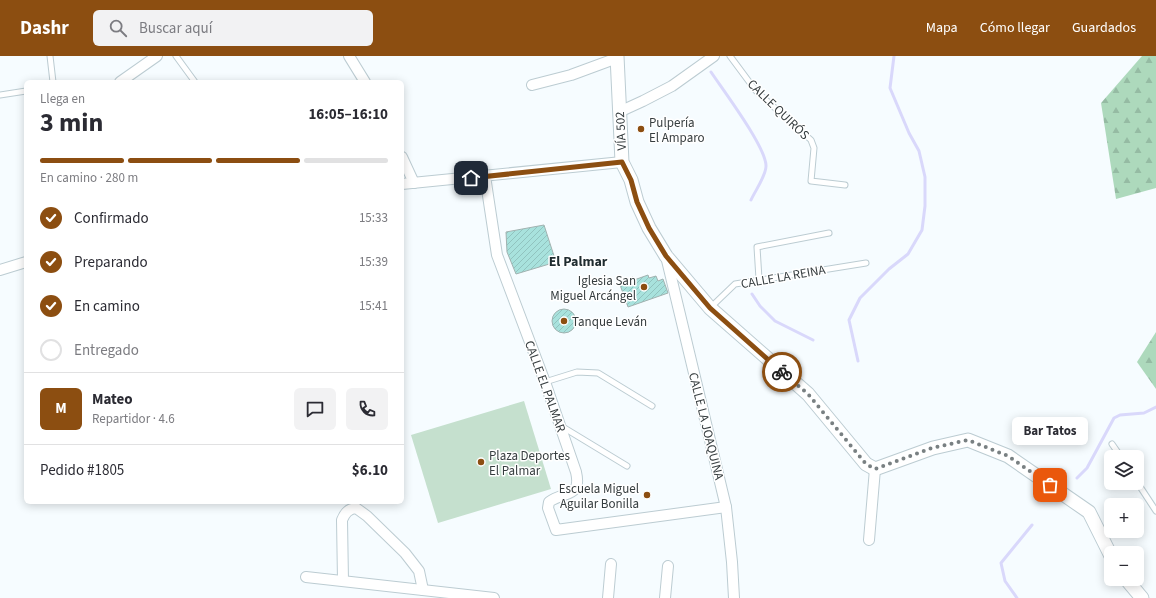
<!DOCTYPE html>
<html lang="es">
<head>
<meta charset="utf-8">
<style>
  :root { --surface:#fff; --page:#f2f2f3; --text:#2b2b33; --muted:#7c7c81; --line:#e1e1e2; --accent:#8c4e11 }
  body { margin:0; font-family:"Source Sans 3",sans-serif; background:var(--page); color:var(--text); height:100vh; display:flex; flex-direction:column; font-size:15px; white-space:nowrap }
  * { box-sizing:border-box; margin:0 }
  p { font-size:13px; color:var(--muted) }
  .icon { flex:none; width:22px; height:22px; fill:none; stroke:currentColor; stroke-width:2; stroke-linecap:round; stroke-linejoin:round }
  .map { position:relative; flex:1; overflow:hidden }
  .details { position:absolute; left:24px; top:24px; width:380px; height:424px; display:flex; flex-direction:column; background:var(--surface); border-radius:6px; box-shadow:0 2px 10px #0003 }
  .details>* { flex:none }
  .controls { position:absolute; left:1104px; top:394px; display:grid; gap:8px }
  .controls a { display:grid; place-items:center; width:40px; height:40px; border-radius:6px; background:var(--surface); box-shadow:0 2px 10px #0003; font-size:20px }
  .pin { position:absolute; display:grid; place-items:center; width:34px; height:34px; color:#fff; margin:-17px; border-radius:8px; box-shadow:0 2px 6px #0006 }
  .courier { position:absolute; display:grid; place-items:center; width:40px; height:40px; margin:-20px; border:3px solid #8c4e11; border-radius:50%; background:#fff; color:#222; box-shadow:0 1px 5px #0007 }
  .bubble { position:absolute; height:28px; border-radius:6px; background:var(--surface); box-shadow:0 2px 10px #0003; font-size:13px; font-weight:700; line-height:28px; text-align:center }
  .overview em { font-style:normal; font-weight:700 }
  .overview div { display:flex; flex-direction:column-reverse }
  .overview { display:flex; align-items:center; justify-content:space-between; height:68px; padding:0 16px }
  h1 { font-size:26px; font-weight:700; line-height:30px }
  .bar { display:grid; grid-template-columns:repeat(4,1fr); gap:6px 4px; align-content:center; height:48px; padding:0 16px }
  .bar i { height:5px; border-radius:3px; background:var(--line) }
  .bar .selected { background:var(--accent) }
  .bar p { grid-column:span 4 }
  .line { display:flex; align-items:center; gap:10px; padding:0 16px; border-top:1px solid var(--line) }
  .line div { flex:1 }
  .round { display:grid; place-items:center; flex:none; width:42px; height:42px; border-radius:6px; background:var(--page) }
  ol { padding:0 16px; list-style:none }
  li { display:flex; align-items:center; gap:12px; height:44px }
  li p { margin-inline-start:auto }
  li .icon { padding:4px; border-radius:50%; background:var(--accent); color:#fff; stroke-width:4 }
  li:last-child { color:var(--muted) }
  li i { width:22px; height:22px; border:2px solid var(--line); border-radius:50% }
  header { display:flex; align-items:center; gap:24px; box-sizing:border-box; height:56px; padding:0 20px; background:var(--accent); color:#fff }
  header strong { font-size:19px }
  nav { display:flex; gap:22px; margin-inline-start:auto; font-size:14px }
  .search { width:280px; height:36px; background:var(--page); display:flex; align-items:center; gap:10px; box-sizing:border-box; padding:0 14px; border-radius:6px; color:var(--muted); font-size:15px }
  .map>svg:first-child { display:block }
  .green { fill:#c5e0ce }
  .forest { fill:url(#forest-firs) }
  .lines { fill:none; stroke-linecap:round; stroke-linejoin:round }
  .stream { stroke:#d9d8fb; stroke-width:3 }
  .building { fill:url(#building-hatch); stroke:#a1b2b0 }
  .service-casing { stroke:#bcccd2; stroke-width:7 }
  .minor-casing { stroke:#bcccd2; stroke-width:12 }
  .tertiary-casing { stroke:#bcccd2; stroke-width:15 }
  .service { stroke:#fff; stroke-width:5 }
  .minor { stroke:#fff; stroke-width:10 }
  .tertiary { stroke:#fff; stroke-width:13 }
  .done { stroke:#798082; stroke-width:4; stroke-dasharray:0 7.2 }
  .route { stroke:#8c4e11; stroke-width:5 }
  .poi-dot { fill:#8c4e11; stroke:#fff; stroke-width:1.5 }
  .labels { text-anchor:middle; stroke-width:3; stroke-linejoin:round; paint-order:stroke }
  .street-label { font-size:13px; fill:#363d3f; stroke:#fff }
  .poi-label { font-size:13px; fill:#363d3f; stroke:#fff; text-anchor:start }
  .neighbourhood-label { font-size:14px; font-weight:bold; fill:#1f2c30; stroke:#fff }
</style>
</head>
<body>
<header>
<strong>Dashr</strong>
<div class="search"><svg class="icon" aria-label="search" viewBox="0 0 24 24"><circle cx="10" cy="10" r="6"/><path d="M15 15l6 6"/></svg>Buscar aquí</div>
<nav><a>Mapa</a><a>Cómo llegar</a><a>Guardados</a></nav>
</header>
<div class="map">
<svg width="1156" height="542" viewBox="0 0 1156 542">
  <defs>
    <pattern id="forest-firs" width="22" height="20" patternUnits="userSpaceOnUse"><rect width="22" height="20" fill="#add9bc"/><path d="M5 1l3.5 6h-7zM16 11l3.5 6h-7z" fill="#95bba3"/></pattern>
    <pattern id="building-hatch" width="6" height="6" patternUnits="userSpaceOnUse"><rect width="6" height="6" fill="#a8e2dd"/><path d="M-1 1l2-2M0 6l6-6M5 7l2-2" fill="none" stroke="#91c3bf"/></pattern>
  </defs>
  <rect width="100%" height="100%" fill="#f6fcff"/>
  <polygon class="green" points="524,345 551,433 438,467 411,379"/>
  <g class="forest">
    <polygon points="1142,0 1156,0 1156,132 1116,143 1101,47"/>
    <polygon points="1156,276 1156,333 1137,306"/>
  </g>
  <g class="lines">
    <g class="stream">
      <path d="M711 16C723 34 766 91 766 110 766 120 755 135 751 144"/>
      <polyline points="752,238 760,250 775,265 813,284"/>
      <polyline points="858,305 849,264 860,242 889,213 908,198 922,174 925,150 925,121 919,95 909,77 890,32 894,0"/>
      <polyline points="1077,422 1087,412 1114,362 1120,359 1144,357 1156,351"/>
      <polyline points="1017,542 1005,525 1001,507 1032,469"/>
    </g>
  </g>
  <g class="building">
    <polygon points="544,169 556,206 516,218 507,196 506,176"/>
    <polygon points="648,219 649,222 656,220 658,225 663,223 668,237 628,251 619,226 633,221 634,224"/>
    <circle cx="564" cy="265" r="12"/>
  </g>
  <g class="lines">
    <g class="service-casing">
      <g id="service">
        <polyline points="50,0 53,26"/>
        <polyline points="176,0 195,26"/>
        <polyline points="730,0 756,35 811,84 814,92 811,125 845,129"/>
        <polyline points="0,39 26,35"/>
        <polyline points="759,223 757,191 829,177"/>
        <polyline points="710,252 735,228 866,207"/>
        <polyline points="545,326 577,316 598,317 652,350"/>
        <polyline points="561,370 627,410"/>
        <polyline points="1112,388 1121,401"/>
        <polyline points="1137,426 1156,455"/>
      </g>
    </g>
    <g class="minor-casing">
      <g id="minor">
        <polyline points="349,0 365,26"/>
        <polyline points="120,26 157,0"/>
        <polyline points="532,29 571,19 617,2"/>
        <polyline points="619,56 643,45 672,30 714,0"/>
        <polyline points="402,101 414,127"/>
        <path d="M485 120 497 199 545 326 576 416C582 442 564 435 549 446L548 452 556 474 726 451"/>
        <polyline points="402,128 622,106"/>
        <polyline points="666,200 726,451 732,506 734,542"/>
        <polyline points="0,214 26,206"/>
        <polyline points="869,484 875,413"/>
        <polyline points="306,521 494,542"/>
        <path d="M343 525 342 464C345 457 348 453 356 452L367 460 405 497 419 515 423 534"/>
        <polyline points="608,542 611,508"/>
        <polyline points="665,542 668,510"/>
      </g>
    </g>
    <g class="tertiary-casing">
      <g id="tertiary">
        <polyline points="617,0 622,106 631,124 637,146 649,172 666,200 710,252 808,338 866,408 875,413 933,392 968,384 1008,400 1089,456 1111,500"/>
        <polyline points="1126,523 1142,542"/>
      </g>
    </g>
    <use href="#service" class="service"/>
    <use href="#minor" class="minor"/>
    <use href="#tertiary" class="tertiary"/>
  </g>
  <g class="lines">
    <polyline class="done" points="782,316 808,338 866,408 875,413 932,392 968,384 1008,400 1050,429"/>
    <polyline class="route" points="471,122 622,106 631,124 637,146 649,172 666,200 710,252 782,316"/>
  </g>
  <g class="poi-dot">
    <circle cx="641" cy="73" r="4"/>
    <circle cx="644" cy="231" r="4"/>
    <circle cx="564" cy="265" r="4"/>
    <circle cx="481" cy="406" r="4"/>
    <circle cx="647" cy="439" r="4"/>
  </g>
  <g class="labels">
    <g class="street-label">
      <text transform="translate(779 53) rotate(44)" y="5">CALLE QUIRÓS</text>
      <text transform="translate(620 75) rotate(-93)" y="5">VÍA 502</text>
      <text transform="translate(783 220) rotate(-10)" y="5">CALLE LA REINA</text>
      <text transform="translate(546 330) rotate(70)" y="5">CALLE EL PALMAR</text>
      <text transform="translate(707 370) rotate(76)" y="5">CALLE LA JOAQUINA</text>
    </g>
    <g class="poi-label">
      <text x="649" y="71">Pulpería<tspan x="649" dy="15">El Amparo</tspan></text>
      <text x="636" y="229" text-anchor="end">Iglesia San<tspan x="636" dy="15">Miguel Arcángel</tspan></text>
      <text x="572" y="270">Tanque Leván</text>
      <text x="489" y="404">Plaza Deportes<tspan x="489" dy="15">El Palmar</tspan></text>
      <text x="639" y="437" text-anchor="end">Escuela Miguel<tspan x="639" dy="15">Aguilar Bonilla</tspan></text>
    </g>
    <g class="neighbourhood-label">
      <text x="578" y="210">El Palmar</text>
    </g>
  </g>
</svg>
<div class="controls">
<a><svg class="icon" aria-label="layers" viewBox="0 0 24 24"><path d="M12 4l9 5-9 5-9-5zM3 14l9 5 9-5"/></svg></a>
<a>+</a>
<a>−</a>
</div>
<div class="pin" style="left:1050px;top:429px;background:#ea580c"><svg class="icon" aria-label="bag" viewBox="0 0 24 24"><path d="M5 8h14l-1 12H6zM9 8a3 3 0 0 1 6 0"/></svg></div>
<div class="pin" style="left:471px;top:122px;background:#1f2937"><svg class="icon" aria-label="home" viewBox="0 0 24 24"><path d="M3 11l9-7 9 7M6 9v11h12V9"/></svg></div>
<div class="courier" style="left:782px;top:316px"><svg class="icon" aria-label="bike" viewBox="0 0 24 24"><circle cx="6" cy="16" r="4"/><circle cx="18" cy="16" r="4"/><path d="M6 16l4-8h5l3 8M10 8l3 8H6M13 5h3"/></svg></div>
<div class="bubble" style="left:1012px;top:361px;width:76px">Bar Tatos</div>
<section class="details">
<div class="overview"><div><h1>3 min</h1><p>Llega en</p></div><em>16:05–16:10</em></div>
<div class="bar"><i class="selected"></i><i class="selected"></i><i class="selected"></i><i></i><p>En camino · 280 m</p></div>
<ol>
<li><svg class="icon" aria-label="check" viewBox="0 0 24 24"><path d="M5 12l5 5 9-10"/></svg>Confirmado<p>15:33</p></li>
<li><svg class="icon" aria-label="check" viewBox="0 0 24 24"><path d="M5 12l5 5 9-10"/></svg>Preparando<p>15:39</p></li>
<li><svg class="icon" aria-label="check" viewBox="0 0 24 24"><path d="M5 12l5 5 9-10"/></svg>En camino<p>15:41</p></li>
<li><i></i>Entregado</li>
</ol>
<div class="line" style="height:72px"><b class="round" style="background:var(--accent);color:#fff">M</b><div><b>Mateo</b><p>Repartidor · 4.6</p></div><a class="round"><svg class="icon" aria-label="chat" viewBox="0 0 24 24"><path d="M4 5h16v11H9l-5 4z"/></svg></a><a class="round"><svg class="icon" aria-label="phone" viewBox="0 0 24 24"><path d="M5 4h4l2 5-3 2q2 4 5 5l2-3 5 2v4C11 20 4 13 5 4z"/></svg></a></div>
<div class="line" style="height:52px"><div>Pedido #1805</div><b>$6.10</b></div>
</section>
</div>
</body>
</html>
